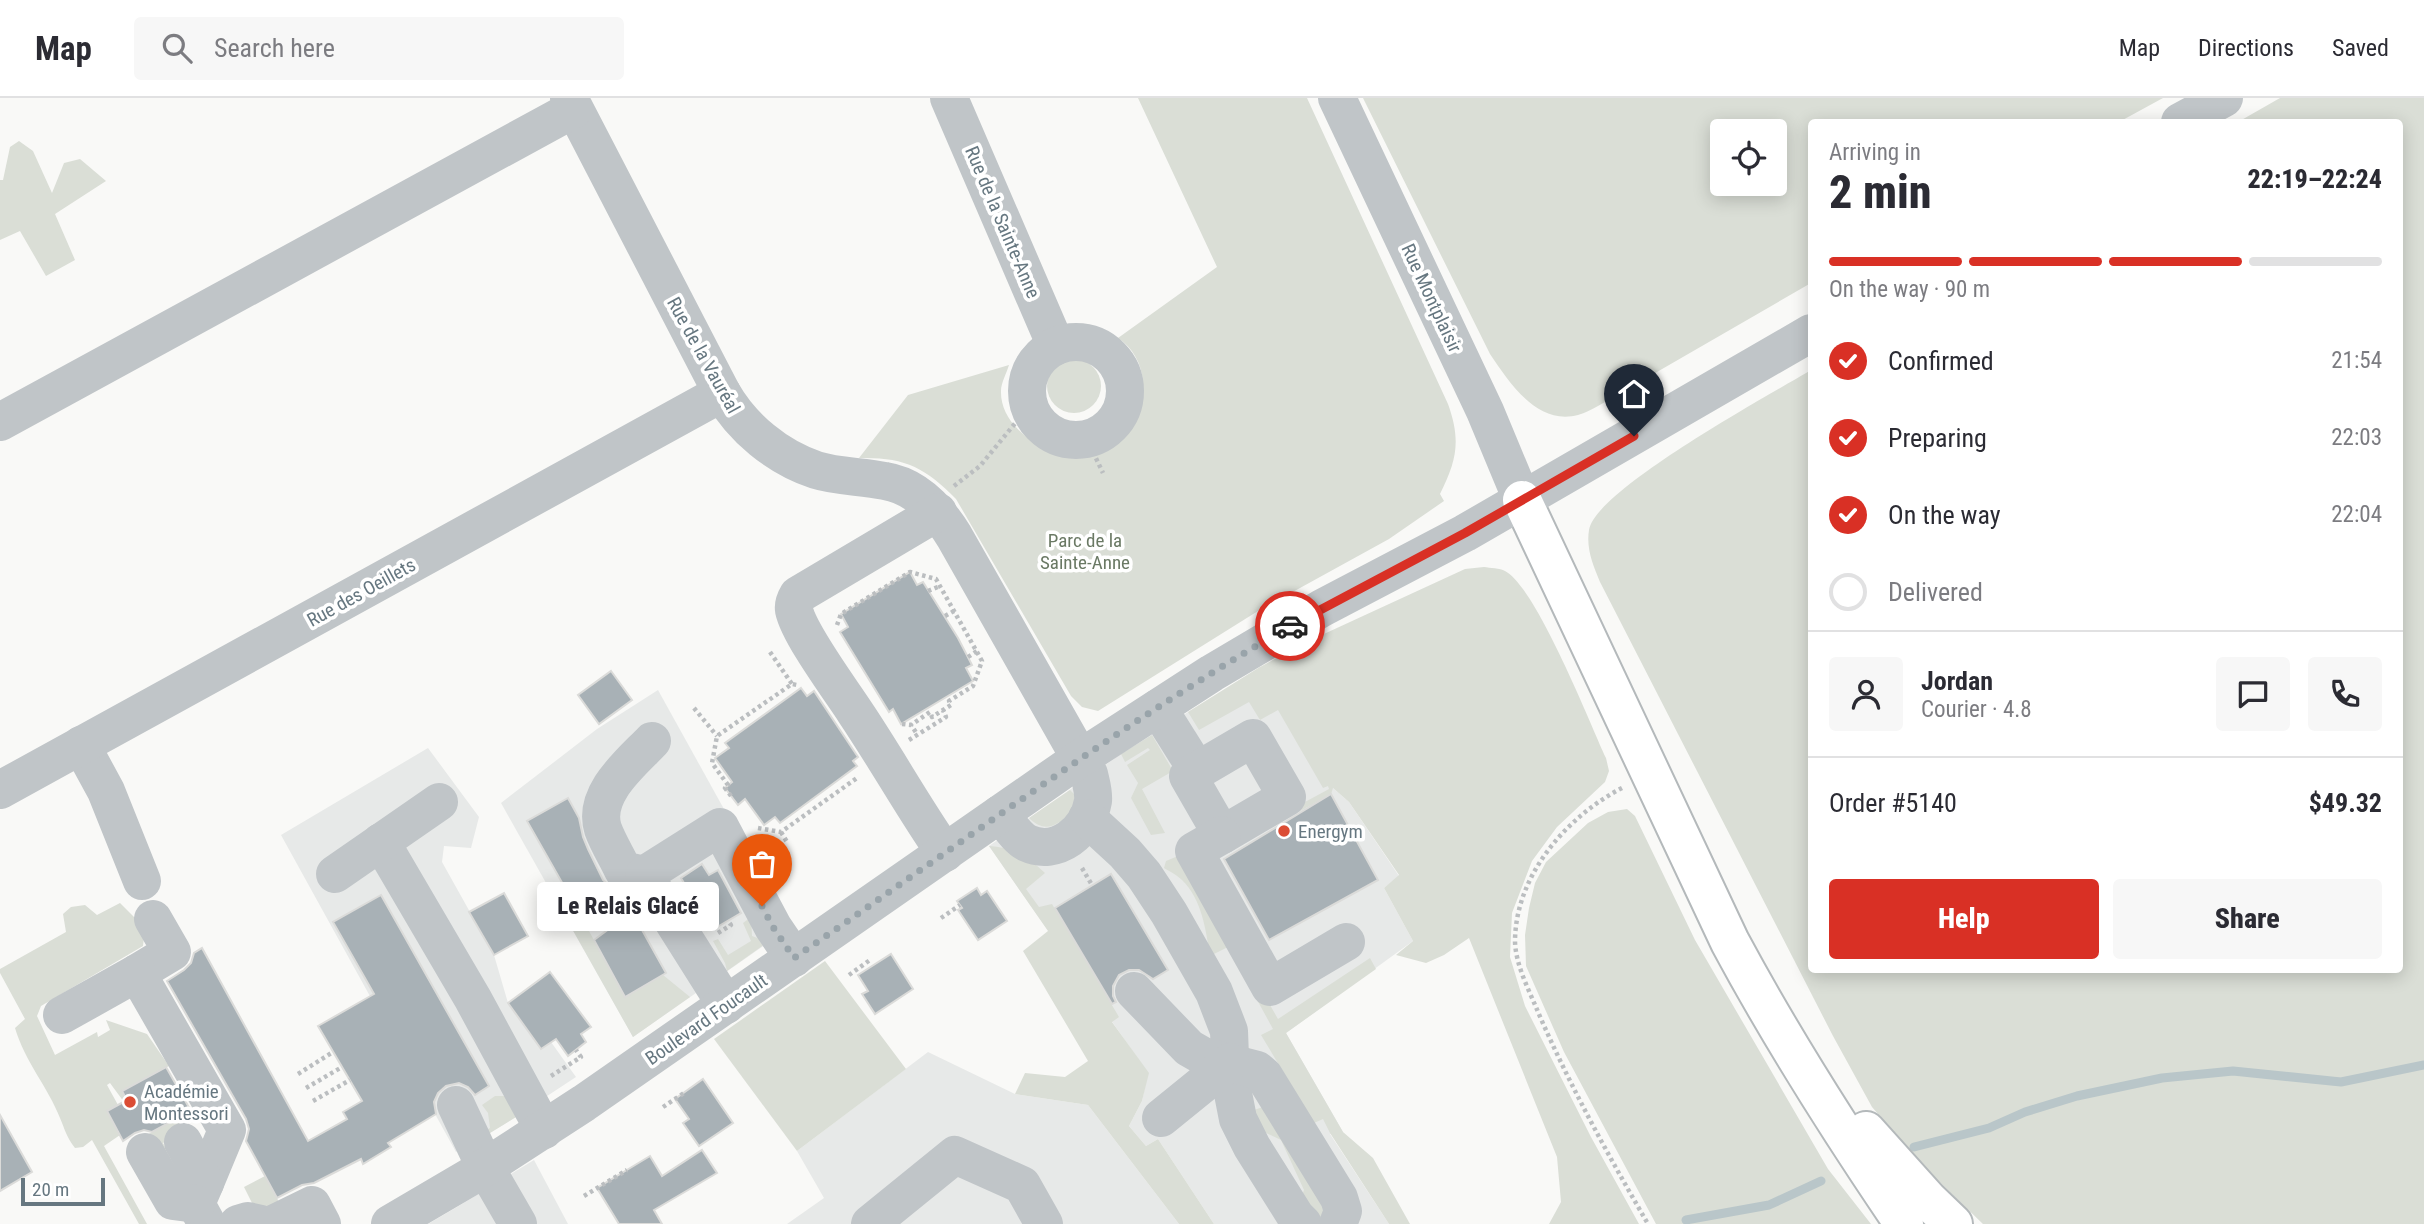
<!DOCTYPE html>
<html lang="en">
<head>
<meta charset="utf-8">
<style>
  :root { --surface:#fff; --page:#f7f7f7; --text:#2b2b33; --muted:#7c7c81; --line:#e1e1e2; --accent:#d93025 }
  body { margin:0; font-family:"Roboto Condensed",sans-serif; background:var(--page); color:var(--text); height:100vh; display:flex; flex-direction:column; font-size:26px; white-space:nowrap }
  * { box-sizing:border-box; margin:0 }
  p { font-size:23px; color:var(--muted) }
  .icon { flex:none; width:38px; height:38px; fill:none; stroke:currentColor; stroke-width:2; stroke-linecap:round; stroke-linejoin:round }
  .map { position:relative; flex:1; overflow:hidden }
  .side { position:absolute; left:1808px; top:21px; width:595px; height:854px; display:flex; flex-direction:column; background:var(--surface); border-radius:7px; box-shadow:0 4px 18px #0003 }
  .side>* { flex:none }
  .buttons { position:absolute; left:1710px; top:21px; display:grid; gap:14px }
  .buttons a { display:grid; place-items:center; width:77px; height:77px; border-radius:7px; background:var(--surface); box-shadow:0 4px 18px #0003; font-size:35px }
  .scale { position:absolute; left:21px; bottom:18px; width:84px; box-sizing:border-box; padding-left:7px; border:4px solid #667780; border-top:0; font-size:19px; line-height:24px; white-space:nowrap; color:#667780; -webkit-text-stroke:5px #fff; paint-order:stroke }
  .pin { position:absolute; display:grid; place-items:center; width:60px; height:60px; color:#fff; margin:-72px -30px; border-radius:50% 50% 50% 0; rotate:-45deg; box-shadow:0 0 7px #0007 }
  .pin .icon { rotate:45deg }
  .courier { position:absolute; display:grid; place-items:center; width:70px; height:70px; margin:-35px; border:5px solid #d93025; border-radius:50%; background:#fff; color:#222; box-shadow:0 2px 9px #0007 }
  .bubble { position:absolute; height:49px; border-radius:7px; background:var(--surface); box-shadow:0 4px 18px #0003; font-size:23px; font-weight:800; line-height:49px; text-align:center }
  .overview em { font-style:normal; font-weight:800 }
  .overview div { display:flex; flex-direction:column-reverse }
  .overview { display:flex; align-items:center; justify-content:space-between; height:119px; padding:0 21px }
  h1 { font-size:46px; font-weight:800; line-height:52px }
  .bar { display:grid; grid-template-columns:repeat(4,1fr); gap:10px 7px; align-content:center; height:84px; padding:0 21px }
  .bar i { height:9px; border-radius:5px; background:var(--line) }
  .bar .selected { background:var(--accent) }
  .bar p { grid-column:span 4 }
  .line { display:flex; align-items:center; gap:18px; padding:0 21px; border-top:2px solid var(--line) }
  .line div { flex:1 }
  .round { display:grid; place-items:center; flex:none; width:74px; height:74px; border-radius:7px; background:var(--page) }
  ol { padding:0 21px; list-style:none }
  li { display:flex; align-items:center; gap:21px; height:77px }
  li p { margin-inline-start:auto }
  li .icon { padding:7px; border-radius:50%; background:var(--accent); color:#fff; stroke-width:4 }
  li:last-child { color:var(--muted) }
  li i { width:38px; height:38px; border:4px solid var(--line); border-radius:50% }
  .cta { display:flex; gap:14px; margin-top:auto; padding:14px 21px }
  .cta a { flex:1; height:80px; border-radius:7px; background:var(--accent); color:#fff; font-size:28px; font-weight:800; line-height:80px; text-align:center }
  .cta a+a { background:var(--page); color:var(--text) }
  header { display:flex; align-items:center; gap:42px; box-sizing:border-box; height:98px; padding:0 35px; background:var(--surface); border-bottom:2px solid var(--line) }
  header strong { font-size:33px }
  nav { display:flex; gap:38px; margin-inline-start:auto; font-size:24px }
  .search { width:490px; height:63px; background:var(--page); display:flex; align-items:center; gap:18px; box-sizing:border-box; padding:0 24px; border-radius:7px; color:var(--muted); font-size:26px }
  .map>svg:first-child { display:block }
  .built { fill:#e7e9e8 }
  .green { fill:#daded6; fill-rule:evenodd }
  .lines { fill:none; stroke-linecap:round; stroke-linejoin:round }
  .stream { stroke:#b9c6c9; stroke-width:9 }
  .building { fill:#a8b1b6; stroke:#dbdbd9; stroke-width:2 }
  .highway-casing { stroke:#b4b9bb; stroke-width:42 }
  .path { stroke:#bbbec0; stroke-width:4.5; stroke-dasharray:3.5 3.5; stroke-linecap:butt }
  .minor { stroke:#c0c5c8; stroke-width:38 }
  .highway { stroke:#fff; stroke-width:38 }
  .done { stroke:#99a4aa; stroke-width:7; stroke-dasharray:0 12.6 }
  .route { stroke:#d93025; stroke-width:9 }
  .poi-dot { fill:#db4d35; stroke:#fff; stroke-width:2.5 }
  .labels { text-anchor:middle; stroke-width:7; stroke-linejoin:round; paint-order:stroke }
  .street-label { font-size:19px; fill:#667780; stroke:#fff }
  .park-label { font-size:19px; fill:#6a7964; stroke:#fff }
  .poi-label { font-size:19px; fill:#667780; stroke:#fff; text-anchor:start }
</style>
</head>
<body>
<header>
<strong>Map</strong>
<div class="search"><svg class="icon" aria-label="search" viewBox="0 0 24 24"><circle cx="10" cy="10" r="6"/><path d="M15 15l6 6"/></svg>Search here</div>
<nav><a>Map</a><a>Directions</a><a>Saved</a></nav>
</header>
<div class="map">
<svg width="2424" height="1126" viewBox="0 0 2424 1126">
  <rect width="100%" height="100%" fill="#f9f9f7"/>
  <g class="built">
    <polygon points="1260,569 1333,690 1349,704 1399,778 1384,790 1413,843 1286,935 1343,1034 1330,1036 1389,1126 1214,1126 1158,1041 1146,1048 1129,1028 1142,1003 1148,975 989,748 1121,656"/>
    <polygon points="658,592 750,758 786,832 633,939 501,705 597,631"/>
    <polygon points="428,650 479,719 471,750 444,748 442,764 494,857 508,905 541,951 551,944 576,979 503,1027 456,1054 281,737"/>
    <polygon points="928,954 1015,996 1088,1007 1179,1126 787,1126 824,1100 797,1053"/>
    <polygon points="534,1062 568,1126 428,1126 457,1109"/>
  </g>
  <g class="green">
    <path d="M1138 0H1307L1448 306C1461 342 1457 362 1440 396L1444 403 1389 441 1258 513 1098 613 1082 609 1071 598 956 401C925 369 904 359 859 360L908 297 1009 267C1007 274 1001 285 1001 293 1000 331 1048 359 1082 356 1099 355 1112 346 1124 334 1138 320 1143 305 1143 285 1142 266 1133 250 1118 240L1217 169Z"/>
    <path d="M1363 0H2163L2119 24H1811V185L1598 308C1592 311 1585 315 1578 317 1537 328 1509 284 1490 256ZM1722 33H1774V86H1722Z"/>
    <path d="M2280 0H2424V1126H1983L1920 1065 1872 1009 1833 938 1600 484C1593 467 1586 451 1589 432 1595 392 1771 296 1811 272V872H2399V24H2238Z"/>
    <polygon points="19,43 33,53 52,95 64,65 80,61 106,83 55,116 75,162 46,178 20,133 0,142 0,82 3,82 10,49"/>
    <circle cx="1074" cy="288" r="27"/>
    <path d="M1484 469C1490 470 1500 470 1505 473 1536 489 1589 623 1606 660L1609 673 1605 684 1557 729 1532 763 1512 815 1510 859 1525 908 1591 1039 1639 1126H1549L1561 1104 1557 1059 1469 840 1444 857 1426 865 1396 857 1413 843 1384 790 1399 777 1349 704 1333 690 1331 696 1295 716 1292 711 1329 691 1328 688 1323 690 1278 612 1260 622 1249 604 1199 632 1188 614 1260 569 1300 547 1465 471Z"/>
    <polygon points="1152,637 1173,673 1142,691 1165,735 1151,737 1131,700 1138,685 1127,667 1150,652 1148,650 1125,664 1121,656"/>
    <path d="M1070 692 1075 697 1072 716C1055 727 1046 736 1029 720Z"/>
    <polygon points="1627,711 1635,718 1695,842 1828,1071 1871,1126 1656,1126 1564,954 1526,868 1525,837 1529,810 1535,785 1546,764 1588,725 1608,714"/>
    <path d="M989 748C1012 749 1028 759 1045 775L1026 791 1039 809 1052 806 1119 919 1112 924 1149 975 1142 1003 1129 1028 1146 1048 1158 1041 1214 1126H1179L1088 1007 1015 996 1025 975 1065 979 1088 963 1023 853 1048 833Z"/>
    <path d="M1178 758 1228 849 1210 858C1206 833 1202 801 1182 782 1177 777 1169 773 1164 770L1166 763Z"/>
    <polygon points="569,797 625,898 663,877 690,899 633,939 557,804"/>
    <path d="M120 805 145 830 143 848 41 908 37 918 55 957 97 934 98 939 110 932 106 922 147 936 169 968 122 993 127 1002 124 1004 110 985 107 987 118 1007 107 1014 120 1037 104 1048 147 1126H139L92 1042 83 1049 75 1050C67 1040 65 1032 60 1020 48 989 25 964 15 930L25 921 0 875V871L66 834 63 816 71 809 85 807 97 817Z"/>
    <polygon points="751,819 752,838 768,844 727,873 725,865 713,843 718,841 728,857 751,843 743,825"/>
    <polygon points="1240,855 1278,921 1370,860 1376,871 1286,935 1343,1034 1373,1060 1410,1126 1389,1126 1330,1035 1323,1021 1314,1025 1261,937 1273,931 1233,858"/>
    <polygon points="825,863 906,971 797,1053 714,941"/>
    <polygon points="495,998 505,998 521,1016 482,1040 486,1032 490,1030 488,1015 482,1007"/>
    <polygon points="1266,1008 1331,1119 1312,1119 1299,1105 1304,1092 1281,1042 1264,1034 1254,1012"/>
    <polygon points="189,1014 192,1021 169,1035 168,1042 163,1045 182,1079 145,1038"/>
    <polygon points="265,1078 279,1104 258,1117 244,1089"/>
  </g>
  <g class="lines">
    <g class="stream">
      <polyline points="1914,1049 1989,1030 2025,1014 2077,998 2162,980 2233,973 2341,984 2424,967"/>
      <polyline points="1686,1122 1769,1107 1821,1083"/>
    </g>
  </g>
  <g class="building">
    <polygon points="910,474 917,487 923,484 958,540 972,567 966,570 973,583 901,626 893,611 889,614 840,534 848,529 841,516"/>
    <polygon points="611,573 632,602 599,626 578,597"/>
    <polygon points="801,590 807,598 814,593 858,659 853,663 857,668 780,725 775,719 764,727 745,701 738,707 725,690 732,684 715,660 729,650 725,645"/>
    <polygon points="1331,696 1378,782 1269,842 1224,761"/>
    <polygon points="568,700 579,720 583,739 588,751 603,782 613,791 577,811 527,723"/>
    <polygon points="702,766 709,777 718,772 741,815 712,832 681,780"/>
    <polygon points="1111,776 1168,872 1153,881 1139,872 1129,872 1119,877 1113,888 1113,898 1116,904 1112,906 1055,810"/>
    <polygon points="977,790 981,797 987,793 1007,823 978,842 958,812 962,810 957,803"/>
    <polygon points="504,795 528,838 494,857 469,814"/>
    <polygon points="381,797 489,988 475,997 468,989 459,985 446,988 438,995 434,1004 436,1016 388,1045 391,1049 363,1066 361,1061 314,1085 302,1087 277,1100 246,1043 249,1031 246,1021 167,883 184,872 191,865 194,855 202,850 308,1043 347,1021 343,1014 362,1003 318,928 374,896 333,824"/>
    <polygon points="632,814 666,875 625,899 594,842"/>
    <polygon points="891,856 913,891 875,916 862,896 868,893 858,877"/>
    <polygon points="550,874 591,929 581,936 586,944 568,958 556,941 541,951 508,905"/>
    <polygon points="166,969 191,1013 152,1034 144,1032 135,1035 123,1043 107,1013 127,1002 122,993"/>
    <polygon points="703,981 733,1025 699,1048 683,1025 689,1021 675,1001"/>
    <polygon points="0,1017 32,1074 0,1093"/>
    <polygon points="702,1052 717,1075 654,1112 662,1126 619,1126 597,1090 650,1058 662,1078"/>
  </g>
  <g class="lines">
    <g class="highway-casing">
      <g id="highway">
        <path d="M1522 402 1730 844C1782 941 1842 1035 1904 1126"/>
        <polyline points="1866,1033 1928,1102 1953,1126"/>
      </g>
    </g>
    <g class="path">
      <polyline points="1093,354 1103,375"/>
      <polyline points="954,388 980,368 1017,323"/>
      <polyline points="928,493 940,488"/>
      <polyline points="945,518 954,513"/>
      <polyline points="837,527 841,516 910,474 936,481 982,563 973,588 949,603 951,607 932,619 930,614 911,627"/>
      <polyline points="770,554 792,586"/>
      <polyline points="968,559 977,553"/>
      <polyline points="694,610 717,638"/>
      <polyline points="902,626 911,627 917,636"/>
      <polyline points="909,642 946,619 943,612"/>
      <path d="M1622 690C1566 719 1515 778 1515 844 1516 868 1529 892 1538 914 1570 988 1608 1057 1648 1126"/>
      <polyline points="731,698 725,690 728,687 712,665 717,638 792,586 797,587"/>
      <polyline points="758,730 781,734 857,680"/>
      <polyline points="781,734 787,744"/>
      <polyline points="1082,770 1092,787"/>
      <polyline points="941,820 960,807"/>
      <polyline points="718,835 731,827 728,823"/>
      <polyline points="849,877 870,862"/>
      <polyline points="298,976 333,954"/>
      <polyline points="551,978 581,959 576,952"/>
      <polyline points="306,990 342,969"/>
      <polyline points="313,1003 350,982"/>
      <polyline points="663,1009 684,995"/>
      <polyline points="584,1098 627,1072"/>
    </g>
    <g class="minor">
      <path d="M569 0 722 295C742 330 777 359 816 372 838 379 862 378 885 383 916 388 938 412 954 438L1089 676C1091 685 1094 694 1093 703 1088 733 1057 759 1027 745 1016 739 1008 725 1000 716"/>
      <polyline points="949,0 1056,248"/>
      <polyline points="1337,0 1485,313 1522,402"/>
      <polyline points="2180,24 2224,0"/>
      <circle cx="1076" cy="293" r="49"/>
      <polyline points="0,324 574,11"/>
      <path d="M938 414 798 497C795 502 793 506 794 512 799 536 840 591 855 614 886 660 913 709 945 755"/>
      <polyline points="1158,610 1197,672"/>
      <polygon points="1253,640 1287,699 1222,737 1188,678"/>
      <polyline points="81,647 106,693 142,783"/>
      <polyline points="0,692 722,295"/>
      <polyline points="1087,720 1125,755 1144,777 1169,815 1214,894 1229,933 1231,985 1238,1021 1252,1049 1296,1119 1303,1126"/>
      <polyline points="1222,737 1194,753 1270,889 1346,844"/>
      <polyline points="381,744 473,901 544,1032"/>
      <polyline points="335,776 439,704"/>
      <path d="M644 777 623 772C617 759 608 745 603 731 592 696 631 665 652 643"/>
      <polyline points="137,875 172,854 153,821"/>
      <polyline points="1134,893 1189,950 1203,958 1257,972 1264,978 1339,1100 1343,1113 1338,1126"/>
      <polyline points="726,907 644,777 720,729 773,829 794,860"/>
      <polyline points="62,917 137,875 227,1032 205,1085"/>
      <polyline points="456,1007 485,1069 518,1126"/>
      <polyline points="1161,1020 1230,964"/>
      <polyline points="183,1044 205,1085 196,1106 207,1126"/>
      <polyline points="145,1054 173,1103 196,1106"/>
      <polyline points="238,1126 248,1123 261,1126"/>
      <polyline points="273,1126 312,1107 322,1126"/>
      <polyline points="390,1126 470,1079 584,1005 1079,661 1212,575 1322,510 1465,435 1811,235"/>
      <polyline points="870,1126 955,1057 1022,1087 1044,1126"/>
    </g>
    <use href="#highway" class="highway"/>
  </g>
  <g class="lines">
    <path class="done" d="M762 808 773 829 794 860C958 748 1117 628 1290 528"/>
    <polyline class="route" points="1290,528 1465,435 1634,338"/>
  </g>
  <g class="poi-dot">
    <circle cx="1284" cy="733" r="7"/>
    <circle cx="130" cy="1004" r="7"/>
  </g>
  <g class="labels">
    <g class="street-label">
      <text transform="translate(1003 124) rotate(67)" y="7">Rue de la Sainte-Anne</text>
      <text transform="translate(1432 200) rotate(65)" y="7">Rue Montplaisir</text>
      <text transform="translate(704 257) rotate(61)" y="7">Rue de la Vauréal</text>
      <text transform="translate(361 494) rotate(-29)" y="7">Rue des Oeillets</text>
      <text transform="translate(706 921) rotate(-35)" y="7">Boulevard Foucault</text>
    </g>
    <g class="park-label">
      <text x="1085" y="449">Parc de la<tspan x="1085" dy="22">Sainte-Anne</tspan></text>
    </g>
    <g class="poi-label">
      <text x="1298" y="740">Energym</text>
      <text x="144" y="1000">Académie<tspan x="144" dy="22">Montessori</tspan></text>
    </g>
  </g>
</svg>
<div class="buttons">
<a><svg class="icon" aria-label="locate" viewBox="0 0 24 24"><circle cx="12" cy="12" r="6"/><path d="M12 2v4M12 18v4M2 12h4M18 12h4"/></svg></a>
</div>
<div class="scale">20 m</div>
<div class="pin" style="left:762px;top:808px;background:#ea580c"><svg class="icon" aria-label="bag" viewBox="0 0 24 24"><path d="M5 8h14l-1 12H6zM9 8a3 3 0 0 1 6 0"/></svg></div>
<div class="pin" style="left:1634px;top:338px;background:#1f2937"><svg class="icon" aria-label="home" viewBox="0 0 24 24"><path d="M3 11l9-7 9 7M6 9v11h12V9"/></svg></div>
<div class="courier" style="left:1290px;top:528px"><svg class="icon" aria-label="car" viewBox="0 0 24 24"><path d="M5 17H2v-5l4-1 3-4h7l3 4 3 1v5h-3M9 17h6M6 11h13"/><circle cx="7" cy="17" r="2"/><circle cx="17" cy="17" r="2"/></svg></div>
<div class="bubble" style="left:537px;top:784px;width:182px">Le Relais Glacé</div>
<section class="side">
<div class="overview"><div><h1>2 min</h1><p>Arriving in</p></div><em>22:19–22:24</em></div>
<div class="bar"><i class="selected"></i><i class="selected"></i><i class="selected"></i><i></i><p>On the way · 90 m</p></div>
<ol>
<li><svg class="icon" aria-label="check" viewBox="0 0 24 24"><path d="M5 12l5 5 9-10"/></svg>Confirmed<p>21:54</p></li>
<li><svg class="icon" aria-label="check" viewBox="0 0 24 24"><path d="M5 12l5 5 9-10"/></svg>Preparing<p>22:03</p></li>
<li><svg class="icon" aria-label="check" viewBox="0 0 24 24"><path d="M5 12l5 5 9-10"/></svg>On the way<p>22:04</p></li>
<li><i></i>Delivered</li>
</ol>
<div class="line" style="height:126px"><a class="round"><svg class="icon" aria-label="person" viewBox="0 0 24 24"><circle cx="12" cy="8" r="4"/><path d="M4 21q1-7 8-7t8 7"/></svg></a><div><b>Jordan</b><p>Courier · 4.8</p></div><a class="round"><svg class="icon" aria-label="chat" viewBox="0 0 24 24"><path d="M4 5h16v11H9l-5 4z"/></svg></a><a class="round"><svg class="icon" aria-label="phone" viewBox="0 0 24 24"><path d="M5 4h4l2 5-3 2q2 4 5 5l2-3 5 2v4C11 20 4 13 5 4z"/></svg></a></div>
<div class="line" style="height:91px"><div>Order #5140</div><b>$49.32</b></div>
<div class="cta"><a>Help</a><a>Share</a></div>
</section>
</div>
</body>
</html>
